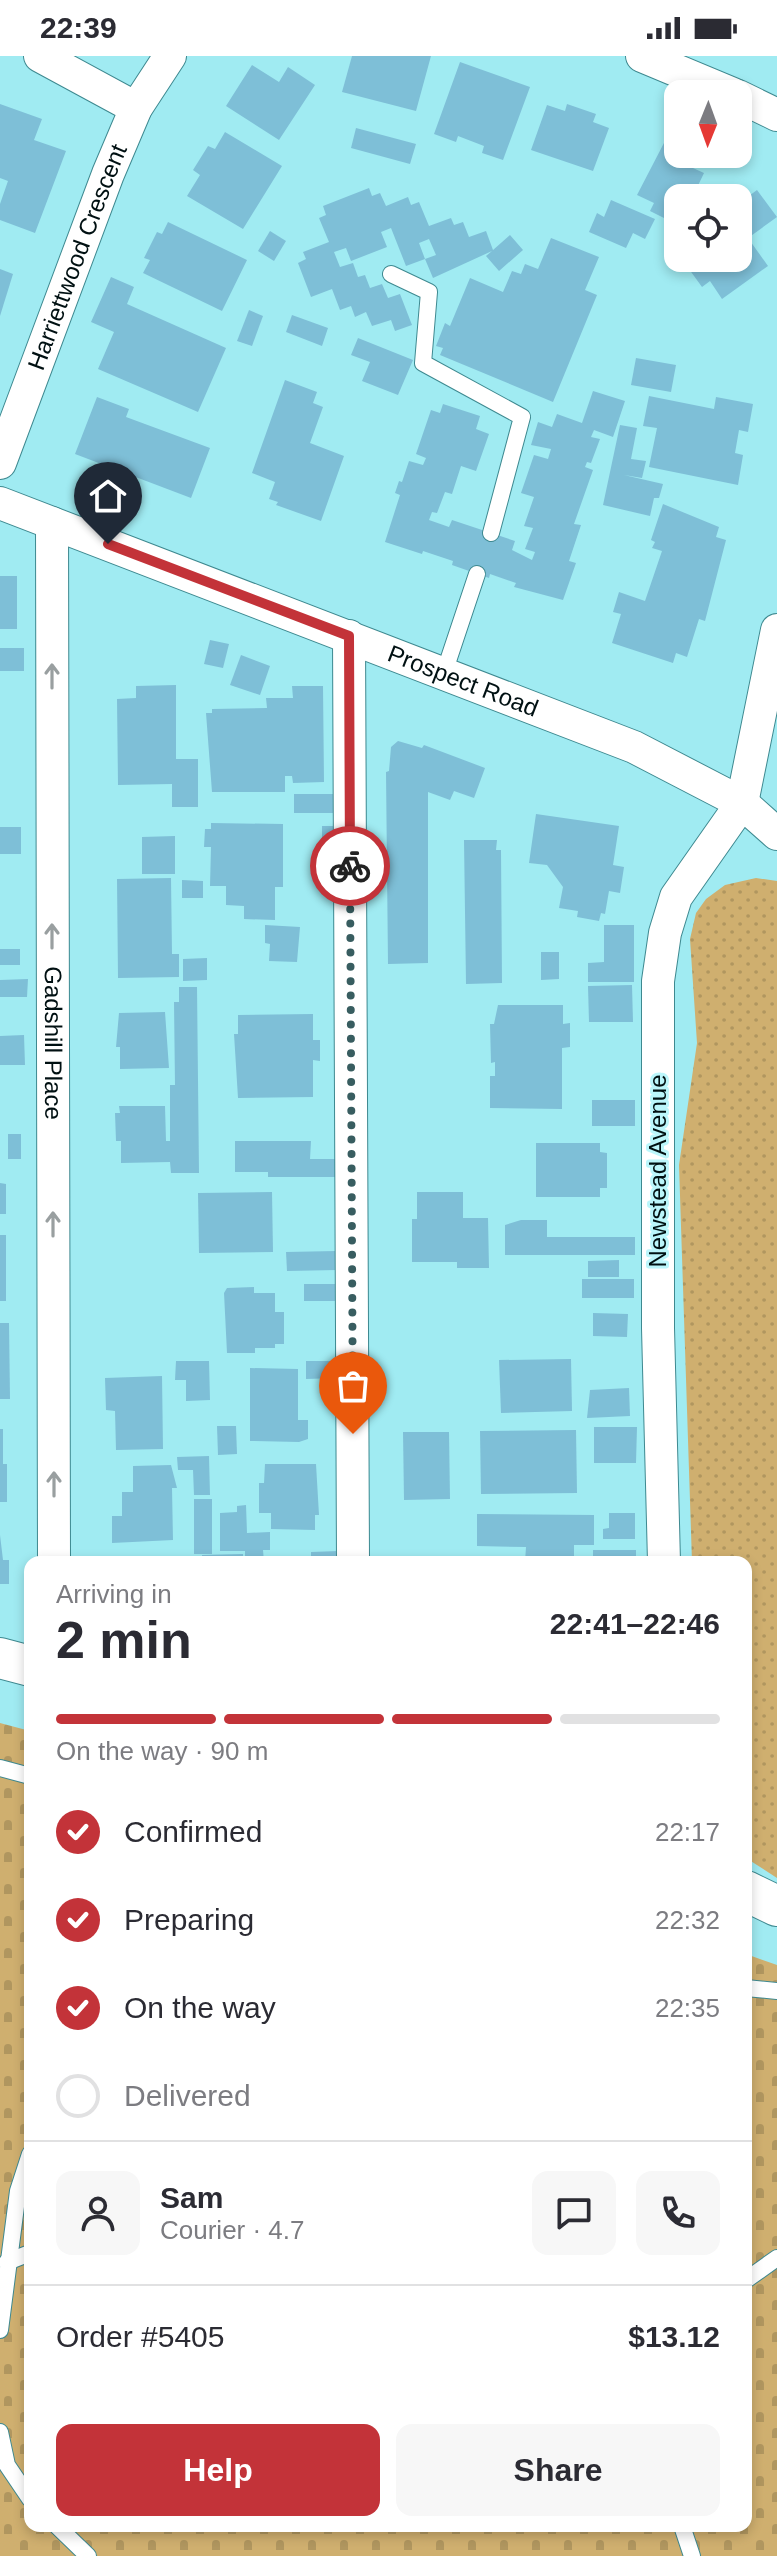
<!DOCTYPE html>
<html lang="en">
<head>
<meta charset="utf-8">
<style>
  :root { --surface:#fff; --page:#f7f7f7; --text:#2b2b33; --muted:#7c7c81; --line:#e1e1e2; --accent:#c33339 }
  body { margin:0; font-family:Arial,sans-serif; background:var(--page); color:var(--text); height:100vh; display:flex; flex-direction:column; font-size:30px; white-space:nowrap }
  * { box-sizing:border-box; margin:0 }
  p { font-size:26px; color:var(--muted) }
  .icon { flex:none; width:44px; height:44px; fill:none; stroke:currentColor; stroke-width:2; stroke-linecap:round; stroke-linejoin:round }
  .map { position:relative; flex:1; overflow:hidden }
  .side { position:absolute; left:24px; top:1500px; width:728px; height:976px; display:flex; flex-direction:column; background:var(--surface); border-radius:16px; box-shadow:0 4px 12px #0003 }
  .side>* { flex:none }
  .needle { width:52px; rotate:181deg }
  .buttons { position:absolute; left:664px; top:24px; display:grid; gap:16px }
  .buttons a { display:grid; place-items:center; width:88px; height:88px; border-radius:16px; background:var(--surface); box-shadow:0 4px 12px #0003; font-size:40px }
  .pin { position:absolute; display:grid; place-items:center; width:68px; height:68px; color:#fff; margin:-82px -34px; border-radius:50% 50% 50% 0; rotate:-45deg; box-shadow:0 0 8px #0007 }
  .pin .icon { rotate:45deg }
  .courier { position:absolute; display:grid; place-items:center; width:80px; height:80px; margin:-40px; border:6px solid #c33339; border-radius:50%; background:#fff; color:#222; box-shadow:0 2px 10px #0007 }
  .head em { font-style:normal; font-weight:800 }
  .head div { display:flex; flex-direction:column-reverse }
  .head { display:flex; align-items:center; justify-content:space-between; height:136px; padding:0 32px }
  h1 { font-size:52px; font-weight:800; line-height:60px }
  .bar { display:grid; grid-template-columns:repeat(4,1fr); gap:12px 8px; align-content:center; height:96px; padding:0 32px }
  .bar i { height:10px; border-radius:6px; background:var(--line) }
  .bar .active { background:var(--accent) }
  .bar p { grid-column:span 4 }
  .line { display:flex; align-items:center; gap:20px; padding:0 32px; border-top:2px solid var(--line) }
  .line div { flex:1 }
  .round { display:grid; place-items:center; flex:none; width:84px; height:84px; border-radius:16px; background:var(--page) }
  ol { padding:0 32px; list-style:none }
  li { display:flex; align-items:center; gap:24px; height:88px }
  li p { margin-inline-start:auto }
  li .icon { padding:8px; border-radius:50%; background:var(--accent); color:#fff; stroke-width:4 }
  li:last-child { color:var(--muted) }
  li i { width:44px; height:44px; border:4px solid var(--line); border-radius:50% }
  .primary-button { display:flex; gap:16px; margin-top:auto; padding:16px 32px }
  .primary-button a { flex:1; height:92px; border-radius:16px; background:var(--accent); color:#fff; font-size:32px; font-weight:800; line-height:92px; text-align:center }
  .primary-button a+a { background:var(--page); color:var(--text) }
  .status { display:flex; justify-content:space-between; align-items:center; height:56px; padding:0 40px; background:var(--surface); direction:ltr }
  .status svg { height:22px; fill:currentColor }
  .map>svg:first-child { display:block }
  .cemetery { fill:url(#cemetery-stones) }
  .park { fill:url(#park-dots) }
  .building { fill:#7ebfd7; fill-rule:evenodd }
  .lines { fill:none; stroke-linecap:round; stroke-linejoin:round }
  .service-casing { stroke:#3e8990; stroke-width:18 }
  .minor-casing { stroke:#3e8990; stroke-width:34 }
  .tertiary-casing { stroke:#3e8990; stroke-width:42 }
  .service { stroke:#fff; stroke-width:16 }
  .minor { stroke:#fff; stroke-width:32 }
  .tertiary { stroke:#fff; stroke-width:40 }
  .oneway { stroke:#999fa0 }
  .done { stroke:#385d60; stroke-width:8; stroke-dasharray:0 14.4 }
  .route { stroke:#c33339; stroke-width:10 }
  .labels { text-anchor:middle; stroke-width:6; stroke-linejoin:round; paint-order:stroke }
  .street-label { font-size:24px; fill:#001012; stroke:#bbf6fb }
</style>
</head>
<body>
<div class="status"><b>22:39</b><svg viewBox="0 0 49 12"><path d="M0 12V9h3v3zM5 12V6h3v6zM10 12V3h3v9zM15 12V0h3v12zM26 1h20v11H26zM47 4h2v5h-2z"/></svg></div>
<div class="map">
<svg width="777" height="2500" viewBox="0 0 777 2500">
  <defs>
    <pattern id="cemetery-stones" width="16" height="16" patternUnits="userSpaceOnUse" patternTransform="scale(2)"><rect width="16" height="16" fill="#cfaf6f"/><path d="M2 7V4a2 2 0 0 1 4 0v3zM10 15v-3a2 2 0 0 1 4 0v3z" fill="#b0965f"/></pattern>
    <pattern id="park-dots" width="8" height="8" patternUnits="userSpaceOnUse" patternTransform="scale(2)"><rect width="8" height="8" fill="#cfaf6f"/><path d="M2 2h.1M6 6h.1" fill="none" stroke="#b0965f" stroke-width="1.8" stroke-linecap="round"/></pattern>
  </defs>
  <rect width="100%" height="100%" fill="#a0ebf2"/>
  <polygon class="cemetery" points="0,1667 30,1675 30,2470 746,2470 746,1898 777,1909 777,2500 0,2500"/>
  <polygon class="park" points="756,822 777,825 777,1822 746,1802 746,1506 692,1506 679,1109 697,987 690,883 696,857 706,843 725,829"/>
  <g class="building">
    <polygon points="352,0 431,0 416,55 342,36"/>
    <polygon points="460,6 530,31 503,104 482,97 484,90 458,80 456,86 434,78"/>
    <polygon points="252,9 279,26 288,11 315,29 279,84 226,50"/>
    <polygon points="0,48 42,63 34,84 66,95 35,177 0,164 0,148 8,125 0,122"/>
    <polygon points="567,48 596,58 593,66 609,72 593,115 531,94 547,49 565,55"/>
    <polygon points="356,72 416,88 410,108 351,92"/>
    <polygon points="225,76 282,110 243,173 187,140 200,119 193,114 208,90 215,93"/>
    <polygon points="665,85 678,92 678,98 697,102 693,112 704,117 692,142 678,142 678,157 669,153 664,162 650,155 654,147 637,139"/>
    <path d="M369 132 372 140 380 137 386 150 408 141 411 149 419 146 429 170 451 162 454 169 463 166 469 181 486 175 493 194 510 179 523 194 499 215 486 200 492 195 433 222 425 203 406 210 391 172 381 176 387 191 351 205 346 192 334 196 340 211 353 207 358 221 365 219 370 232 382 228 388 242 400 238 412 269 395 275 391 264 372 270 366 256 355 261 351 250 340 254 332 233 311 241 298 207 306 203 303 196 329 186 319 162 326 159 323 150ZM429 183 436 199 425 203 419 187Z"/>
    <polygon points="757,134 777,161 748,182 768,210 722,243 710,225 702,231 681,202 738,202 738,148"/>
    <polygon points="611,144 655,163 645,183 633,177 626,192 589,176 597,157 604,161"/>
    <polygon points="168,166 247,204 222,255 143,217 150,204 144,202 157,176 162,178"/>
    <polygon points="270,175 286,185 274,205 258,195"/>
    <polygon points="551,182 599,201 585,234 597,239 553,346 440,299 443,292 436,290 445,267 450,270 470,222 503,236 512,215 521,218 525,208 538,213"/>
    <polygon points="0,213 13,218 0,260"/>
    <polygon points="111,221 134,231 127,248 226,292 198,356 98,313 114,276 91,266"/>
    <polygon points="249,254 263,260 252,290 237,285"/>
    <polygon points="292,259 328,272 322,290 286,276"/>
    <polygon points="358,282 413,304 398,339 362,325 370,306 351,299"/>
    <polygon points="636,302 676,309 671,336 631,329"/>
    <polygon points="285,324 317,336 313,347 323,351 310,387 344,400 321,465 276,449 278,446 269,443 275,426 252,417"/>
    <polygon points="593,335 625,345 613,381 594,374 591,381 600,383 591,407 587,406 585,411 593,414 574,468 581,469 569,505 576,507 563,544 514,531 516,527 490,518 489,522 452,509 453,505 423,495 422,498 385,486 400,439 395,437 399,425 402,426 409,405 423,409 426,402 416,398 431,354 440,357 443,348 480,360 476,373 489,378 476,415 461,410 452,438 445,436 437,457 432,456 429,464 449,471 452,464 515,485 512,494 532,504 535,496 525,493 533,472 524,470 534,441 521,437 534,399 548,403 551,393 531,389 538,366 552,371 557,358 582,367"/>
    <polygon points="649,340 714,353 716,341 753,348 748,376 739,374 735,397 743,399 738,429 649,411 657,372 643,370"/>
    <polygon points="97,341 129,353 126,361 210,392 191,442 75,398"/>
    <polygon points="620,369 637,372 631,403 646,405 642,422 624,419 663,428 659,442 654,442 650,460 603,449"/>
    <polygon points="663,448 719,471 716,481 726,484 705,565 699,563 687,601 676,597 673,607 612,587 621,558 613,556 619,536 645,545 662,495 652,492 655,486 651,484"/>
    <rect x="0" y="520" width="17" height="53"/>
    <polygon points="210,584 229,588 223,612 204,608"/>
    <rect x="0" y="592" width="24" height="23"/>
    <polygon points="241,599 270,610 260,639 230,629"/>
    <polygon points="176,629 176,703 198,703 198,751 172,751 172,728 118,729 117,643 136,642 136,630"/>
    <polygon points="292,630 323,630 324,726 293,727 292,720 285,720 285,736 212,736 206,657 212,657 212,653 267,652 266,642 293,642"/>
    <polygon points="398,685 422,692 424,689 485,712 474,742 454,735 450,744 428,736 428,907 388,908 386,716 389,715 391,691"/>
    <rect x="294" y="738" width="43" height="19"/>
    <polygon points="536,758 619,770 613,809 624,811 620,837 609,835 605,858 601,857 599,865 577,861 578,855 559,852 563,831 547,809 529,807"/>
    <polygon points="211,767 283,768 283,831 275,831 275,864 244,863 244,850 226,849 226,830 210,830 211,791 204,791 205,773 211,773"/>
    <rect x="322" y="770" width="18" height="36"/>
    <rect x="0" y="771" width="21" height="27"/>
    <polygon points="175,780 175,818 142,818 142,781"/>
    <polygon points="464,784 497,784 496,794 501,794 502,927 466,928"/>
    <polygon points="171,822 172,898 179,898 179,921 118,922 117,823"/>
    <polygon points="182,824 203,825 203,842 182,842"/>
    <polygon points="265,869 300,871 297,906 269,905 270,888 265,887"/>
    <polygon points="604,869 634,869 634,926 588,926 588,907 604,906"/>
    <rect x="0" y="893" width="20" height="16"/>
    <polygon points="541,896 559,896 559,923 541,924"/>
    <polygon points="207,902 207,924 183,925 183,903"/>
    <polygon points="28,923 27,941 0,941 0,924"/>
    <polygon points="632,929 633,966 589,966 588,930"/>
    <polygon points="179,931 197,931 199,1117 171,1117 170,1106 121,1107 121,1085 116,1085 115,1057 120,1057 119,1050 165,1050 166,1085 170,1085 170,1029 175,1029 174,946 179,946"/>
    <polygon points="498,949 563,949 563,968 570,967 570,991 562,992 562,1053 490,1052 490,1020 495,1020 495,1006 491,1007 490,968 494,968"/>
    <polygon points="165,956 169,1012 120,1013 120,991 116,991 119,957"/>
    <polygon points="313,958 313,984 320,984 320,1005 313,1004 313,1041 238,1042 234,978 238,978 238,959"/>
    <polygon points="24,979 25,1009 0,1009 0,980"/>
    <rect x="592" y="1044" width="43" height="26"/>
    <rect x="8" y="1078" width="13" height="25"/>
    <polygon points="235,1085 311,1085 310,1103 337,1103 336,1121 268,1121 268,1116 235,1116"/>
    <polygon points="536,1087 600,1087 600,1096 607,1097 607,1132 600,1132 600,1141 536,1141"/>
    <polygon points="0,1127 6,1128 6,1158 0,1158"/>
    <polygon points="272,1136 273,1196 199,1197 198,1137"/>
    <polygon points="417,1136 463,1136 463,1162 488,1162 489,1212 457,1212 457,1206 412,1206 412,1163 417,1163"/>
    <polygon points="521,1164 547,1164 547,1181 635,1181 635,1199 505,1199 505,1169"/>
    <rect x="0" y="1179" width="6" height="66"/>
    <polygon points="336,1195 337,1214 287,1215 286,1196"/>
    <polygon points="619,1204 619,1221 588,1221 588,1205"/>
    <rect x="582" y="1223" width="52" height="19"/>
    <rect x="304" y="1228" width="32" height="17"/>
    <polygon points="254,1231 254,1237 275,1237 275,1256 284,1256 284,1288 275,1288 275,1292 255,1292 255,1297 227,1297 224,1237 227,1232"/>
    <polygon points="593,1257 628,1258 627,1281 593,1280"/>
    <polygon points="0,1267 9,1267 10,1343 0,1343"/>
    <polygon points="571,1303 572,1355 501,1357 499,1304"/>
    <polygon points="176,1305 209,1305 210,1344 186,1345 186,1324 175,1324"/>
    <polygon points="306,1305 336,1305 336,1322 306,1323"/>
    <polygon points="250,1312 298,1313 298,1364 308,1364 308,1383 299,1386 250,1385"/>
    <polygon points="162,1320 163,1393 116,1394 115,1355 106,1354 105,1322"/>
    <polygon points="629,1332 630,1360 587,1362 590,1334"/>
    <polygon points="217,1370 236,1370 237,1398 218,1399"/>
    <polygon points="594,1371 637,1371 636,1407 594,1407"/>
    <polygon points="0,1373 3,1373 3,1408 7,1408 7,1446 0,1446"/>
    <polygon points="576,1374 577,1437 481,1438 480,1375"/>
    <polygon points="403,1376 449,1376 450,1443 404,1444"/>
    <polygon points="209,1400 210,1439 194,1439 193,1414 178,1414 177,1401"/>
    <polygon points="265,1408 316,1408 319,1459 315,1459 315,1474 271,1473 271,1457 259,1457 259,1427 264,1427"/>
    <polygon points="171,1409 177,1432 172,1432 173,1484 112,1487 112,1460 122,1460 122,1436 133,1436 133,1410"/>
    <rect x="194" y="1443" width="18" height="55"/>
    <polygon points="246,1449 247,1477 270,1476 270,1494 263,1494 264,1506 245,1506 245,1495 220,1495 220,1457 237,1456 237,1450"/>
    <polygon points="609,1457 635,1457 635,1483 603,1483 603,1473 609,1472"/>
    <polygon points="477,1458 594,1459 594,1489 574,1489 574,1506 525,1506 526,1491 477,1490"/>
    <polygon points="0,1479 3,1504 9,1504 9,1528 0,1528"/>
    <rect x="593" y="1494" width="43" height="12"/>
    <polygon points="339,1495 339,1506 311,1506 311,1496"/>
    <polygon points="243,1498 243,1506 202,1506 202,1499"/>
  </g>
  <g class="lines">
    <g class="service-casing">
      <g id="service">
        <polyline points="391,218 429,236 423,307 522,361 491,477"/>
        <polyline points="444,617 477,518"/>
        <polyline points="0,1712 30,1720"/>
        <polyline points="746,1932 777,1935"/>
        <polyline points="7,2206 30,2197"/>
        <polyline points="746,2224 777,2202"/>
        <polyline points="0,2274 18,2135 30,2098"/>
        <polyline points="0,2376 7,2409 30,2443"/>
        <polyline points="57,2470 88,2500"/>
        <polyline points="682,2470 692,2500"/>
      </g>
    </g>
    <g class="minor-casing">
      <g id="minor">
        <polyline points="40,0 136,52"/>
        <polyline points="642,0 733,38"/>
        <polyline points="738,40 777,59"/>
        <path id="s1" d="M0 407 108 118 136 52 170 0"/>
        <path id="s2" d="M0 447 634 691 742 747 777 778"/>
        <path id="s3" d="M52 467 54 1506"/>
        <polyline points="349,580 353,1506"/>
        <polyline points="664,1506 658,1272 658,925 665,877 676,841 742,747 777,574"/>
      </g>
    </g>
    <g class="tertiary-casing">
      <g id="tertiary">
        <polyline points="0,1602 30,1610"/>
        <polyline points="746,1835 777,1850"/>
      </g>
    </g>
    <use href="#service" class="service"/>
    <use href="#minor" class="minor"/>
    <use href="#tertiary" class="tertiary"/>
  </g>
  <defs><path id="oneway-shaft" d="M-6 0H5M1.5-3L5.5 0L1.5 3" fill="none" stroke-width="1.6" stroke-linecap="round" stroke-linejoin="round" transform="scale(2)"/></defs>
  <g class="oneway">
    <use href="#oneway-shaft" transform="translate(52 620) rotate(-90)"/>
    <use href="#oneway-shaft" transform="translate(52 880) rotate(-90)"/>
    <use href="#oneway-shaft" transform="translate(53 1168) rotate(-90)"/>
    <use href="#oneway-shaft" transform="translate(54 1428) rotate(-90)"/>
  </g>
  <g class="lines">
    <polyline class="done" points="350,810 353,1378"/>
    <polyline class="route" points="108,488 349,580 350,810"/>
  </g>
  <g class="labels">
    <g class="street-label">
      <text dy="8" stroke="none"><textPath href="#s1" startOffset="220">Harriettwood Crescent</textPath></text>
      <text dy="8" stroke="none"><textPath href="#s2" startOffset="496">Prospect Road</textPath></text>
      <text dy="8" stroke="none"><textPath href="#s3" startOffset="520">Gadshill Place</textPath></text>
      <text transform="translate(658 1115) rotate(-90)" y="8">Newstead Avenue</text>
    </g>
  </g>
</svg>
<div class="buttons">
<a><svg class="needle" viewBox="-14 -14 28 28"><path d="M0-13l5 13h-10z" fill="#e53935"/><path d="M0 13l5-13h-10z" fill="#7c7c81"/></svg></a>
<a><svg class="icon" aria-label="locate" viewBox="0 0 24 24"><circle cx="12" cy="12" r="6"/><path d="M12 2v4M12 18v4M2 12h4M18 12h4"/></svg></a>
</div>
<div class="pin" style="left:353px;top:1378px;background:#ea580c"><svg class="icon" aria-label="bag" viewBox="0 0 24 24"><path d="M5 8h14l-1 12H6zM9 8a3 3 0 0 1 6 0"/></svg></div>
<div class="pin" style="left:108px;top:488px;background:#1f2937"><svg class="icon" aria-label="home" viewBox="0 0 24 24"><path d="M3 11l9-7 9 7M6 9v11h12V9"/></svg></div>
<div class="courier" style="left:350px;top:810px"><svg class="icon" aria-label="bike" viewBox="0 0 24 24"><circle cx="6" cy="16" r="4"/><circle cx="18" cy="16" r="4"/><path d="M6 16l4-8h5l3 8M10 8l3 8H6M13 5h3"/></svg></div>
<section class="side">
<div class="head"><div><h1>2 min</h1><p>Arriving in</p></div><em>22:41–22:46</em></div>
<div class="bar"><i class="active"></i><i class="active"></i><i class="active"></i><i></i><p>On the way · 90 m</p></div>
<ol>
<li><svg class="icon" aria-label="check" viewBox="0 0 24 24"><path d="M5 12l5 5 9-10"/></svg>Confirmed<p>22:17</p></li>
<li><svg class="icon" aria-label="check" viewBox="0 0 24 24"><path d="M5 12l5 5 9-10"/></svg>Preparing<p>22:32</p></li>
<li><svg class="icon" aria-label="check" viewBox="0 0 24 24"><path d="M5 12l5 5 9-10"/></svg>On the way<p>22:35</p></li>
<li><i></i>Delivered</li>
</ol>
<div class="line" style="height:144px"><a class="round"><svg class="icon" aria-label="person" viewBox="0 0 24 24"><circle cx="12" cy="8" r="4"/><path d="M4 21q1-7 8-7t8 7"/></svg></a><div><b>Sam</b><p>Courier · 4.7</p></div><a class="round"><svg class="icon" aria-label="chat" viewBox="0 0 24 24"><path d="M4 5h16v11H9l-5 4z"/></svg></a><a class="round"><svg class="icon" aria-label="phone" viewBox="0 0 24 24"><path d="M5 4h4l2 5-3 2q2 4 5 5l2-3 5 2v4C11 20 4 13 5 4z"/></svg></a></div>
<div class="line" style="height:104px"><div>Order #5405</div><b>$13.12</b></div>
<div class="primary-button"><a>Help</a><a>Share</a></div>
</section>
</div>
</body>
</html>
